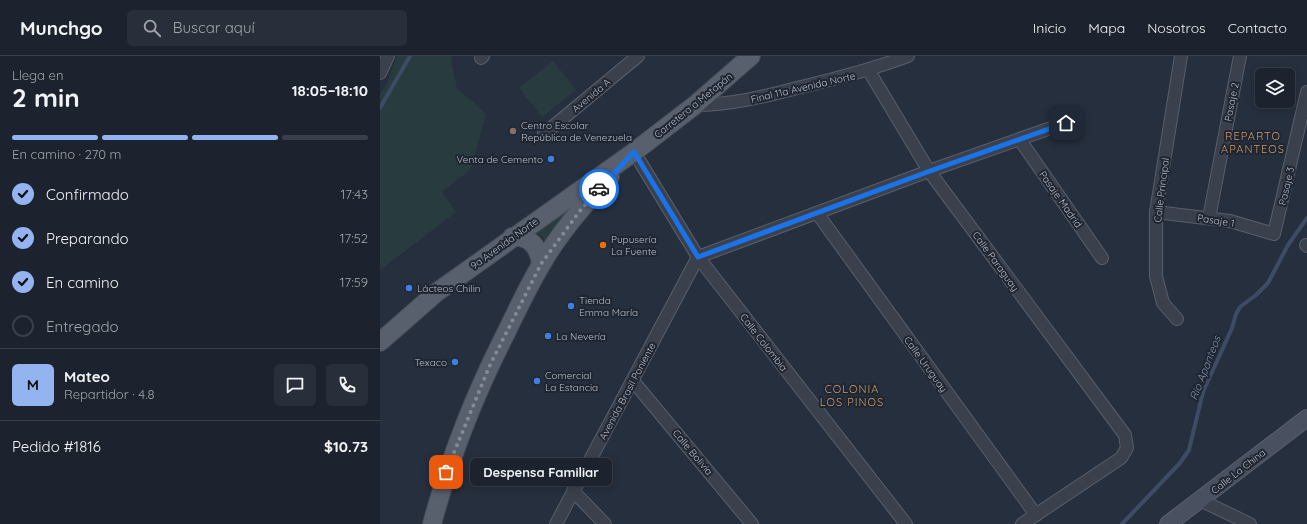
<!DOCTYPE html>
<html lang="es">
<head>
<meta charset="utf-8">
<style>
  :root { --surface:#1c232e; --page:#292f3a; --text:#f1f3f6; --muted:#a0a4aa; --line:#3a404a; --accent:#93b3f1 }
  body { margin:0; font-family:Quicksand,sans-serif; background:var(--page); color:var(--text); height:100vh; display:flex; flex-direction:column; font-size:15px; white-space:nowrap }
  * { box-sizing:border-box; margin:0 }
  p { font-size:13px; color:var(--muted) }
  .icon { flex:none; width:22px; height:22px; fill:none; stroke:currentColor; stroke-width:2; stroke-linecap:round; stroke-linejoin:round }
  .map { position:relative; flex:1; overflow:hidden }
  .drawer { display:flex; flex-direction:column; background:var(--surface); width:380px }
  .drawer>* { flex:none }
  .fabs { position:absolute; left:875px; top:12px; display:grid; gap:8px }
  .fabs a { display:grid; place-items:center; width:40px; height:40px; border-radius:6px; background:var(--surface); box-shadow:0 2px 10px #0003,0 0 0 1px var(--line); font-size:20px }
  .pin { position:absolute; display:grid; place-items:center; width:34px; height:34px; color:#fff; margin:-17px; border-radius:8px; box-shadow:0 2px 6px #0006 }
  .courier { position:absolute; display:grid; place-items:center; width:40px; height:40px; margin:-20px; border:3px solid #1a73e8; border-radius:50%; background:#fff; color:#222; box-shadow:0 1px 5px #0007 }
  .bubble { position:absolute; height:28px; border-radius:6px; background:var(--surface); box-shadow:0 2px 10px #0003,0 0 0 1px var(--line); font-size:13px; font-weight:700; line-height:28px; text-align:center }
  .headline em { font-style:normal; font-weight:700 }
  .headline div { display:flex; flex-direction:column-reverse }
  .headline { display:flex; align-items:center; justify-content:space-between; height:68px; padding:0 12px }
  h1 { font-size:26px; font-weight:700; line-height:30px }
  .bar { display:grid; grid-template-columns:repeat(4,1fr); gap:6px 4px; align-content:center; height:48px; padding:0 12px }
  .bar i { height:5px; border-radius:3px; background:var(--line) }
  .bar .current { background:var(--accent) }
  .bar p { grid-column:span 4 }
  .line { display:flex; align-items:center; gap:10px; padding:0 12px; border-top:1px solid var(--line) }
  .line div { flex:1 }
  .round { display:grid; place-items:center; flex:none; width:42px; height:42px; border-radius:6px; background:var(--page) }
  ol { padding:0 12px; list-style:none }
  li { display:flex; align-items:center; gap:12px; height:44px }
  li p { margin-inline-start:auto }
  li .icon { padding:4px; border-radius:50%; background:var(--accent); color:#111; stroke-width:4 }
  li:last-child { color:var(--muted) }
  li i { width:22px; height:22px; border:2px solid var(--line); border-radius:50% }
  header { display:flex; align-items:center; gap:24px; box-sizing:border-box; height:56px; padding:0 20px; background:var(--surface); border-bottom:1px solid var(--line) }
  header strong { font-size:19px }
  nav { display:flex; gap:22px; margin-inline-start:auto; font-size:14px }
  .search { width:280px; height:36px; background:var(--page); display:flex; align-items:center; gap:10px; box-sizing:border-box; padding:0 14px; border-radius:6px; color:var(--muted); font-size:15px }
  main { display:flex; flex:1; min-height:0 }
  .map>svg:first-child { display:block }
  .green { fill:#283b3e }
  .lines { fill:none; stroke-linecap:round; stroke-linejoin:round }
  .stream { stroke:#3d4c64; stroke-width:4 }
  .street-casing { stroke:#585f6b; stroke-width:14 }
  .secondary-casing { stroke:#585f6b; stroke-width:18 }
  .primary-casing { stroke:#434a56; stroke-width:20 }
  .street { stroke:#3a414d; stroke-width:12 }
  .secondary { stroke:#495060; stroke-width:16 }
  .primary { stroke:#58606d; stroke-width:18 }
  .done { stroke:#848b97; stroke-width:4; stroke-dasharray:0 7.2 }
  .route { stroke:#1a73e8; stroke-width:5 }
  .education-dot { fill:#8d6e63; stroke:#1f2632; stroke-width:1.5 }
  .shop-dot { fill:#3f7fe0; stroke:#1f2632; stroke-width:1.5 }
  .food-dot { fill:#e8710a; stroke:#1f2632; stroke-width:1.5 }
  .labels { text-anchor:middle; stroke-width:4; stroke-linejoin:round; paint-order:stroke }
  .street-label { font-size:10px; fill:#b6bdc8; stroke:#1f2632 }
  .poi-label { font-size:10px; fill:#b6bdc8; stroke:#1f2632; text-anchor:start }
  .neighbourhood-label { font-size:11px; letter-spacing:1px; fill:#cd9a6c; stroke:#1f2632 }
  .water-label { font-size:11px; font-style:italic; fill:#8092ad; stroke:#1f2632 }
</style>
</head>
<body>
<header>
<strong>Munchgo</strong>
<div class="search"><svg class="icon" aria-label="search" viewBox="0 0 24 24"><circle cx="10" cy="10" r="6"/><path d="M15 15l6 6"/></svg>Buscar aquí</div>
<nav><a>Inicio</a><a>Mapa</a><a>Nosotros</a><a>Contacto</a></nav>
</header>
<main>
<section class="drawer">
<div class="headline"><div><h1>2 min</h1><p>Llega en</p></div><em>18:05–18:10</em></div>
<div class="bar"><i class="current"></i><i class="current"></i><i class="current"></i><i></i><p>En camino · 270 m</p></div>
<ol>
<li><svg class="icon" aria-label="check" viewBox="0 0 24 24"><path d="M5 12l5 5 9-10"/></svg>Confirmado<p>17:43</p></li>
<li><svg class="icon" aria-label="check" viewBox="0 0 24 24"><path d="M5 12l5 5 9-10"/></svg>Preparando<p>17:52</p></li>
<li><svg class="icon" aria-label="check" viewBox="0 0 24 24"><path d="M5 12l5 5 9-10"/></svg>En camino<p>17:59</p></li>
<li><i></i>Entregado</li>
</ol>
<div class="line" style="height:72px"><b class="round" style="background:var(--accent);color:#111">M</b><div><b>Mateo</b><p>Repartidor · 4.8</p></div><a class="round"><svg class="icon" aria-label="chat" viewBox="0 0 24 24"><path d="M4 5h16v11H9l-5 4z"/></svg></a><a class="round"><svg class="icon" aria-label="phone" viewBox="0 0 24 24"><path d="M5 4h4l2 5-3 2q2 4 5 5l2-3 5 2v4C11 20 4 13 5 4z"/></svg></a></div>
<div class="line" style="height:52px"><div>Pedido #1816</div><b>$10.73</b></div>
</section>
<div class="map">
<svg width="927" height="468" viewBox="0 0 927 468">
  <rect width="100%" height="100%" fill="#262f3d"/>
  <g class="green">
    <polygon points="17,0 72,0 71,5 77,32 106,58 91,113 62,136 76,156 0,214 0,38 7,28"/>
    <polygon points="173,5 196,34 162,61 139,32"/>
    <polygon points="184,156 186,157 185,161 165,184 155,175"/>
  </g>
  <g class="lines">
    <g class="stream">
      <polyline points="0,52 30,0"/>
      <polyline points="742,468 800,407 809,394 823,336 852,272 856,258 860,251 876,239 888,227 908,189 927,162"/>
    </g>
    <g class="street-casing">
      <g id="street">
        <polyline points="101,2 103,0"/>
        <polyline points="489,15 549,115 745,379 747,392 741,402 642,468"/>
        <polyline points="0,17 8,0"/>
        <path d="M315 49C350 49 383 41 417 32 455 23 491 14 528 0"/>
        <polyline points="164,78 258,0"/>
        <polyline points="640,84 722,202"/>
        <polyline points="254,96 318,201 526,468"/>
        <polyline points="776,156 850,165 894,178 927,36"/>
        <polyline points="437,157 656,459"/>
        <polyline points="829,162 860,0"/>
        <polyline points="926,189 927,190"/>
        <polyline points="797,263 783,247 776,220 776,156 801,0"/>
        <polyline points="253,325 372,468"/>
        <polyline points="193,435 225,468"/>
        <polyline points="820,444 870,468"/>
        <polyline points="176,468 318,201 549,115 685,67"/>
      </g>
    </g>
    <g class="secondary-casing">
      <polyline id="secondary" points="788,468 927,362"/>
    </g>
    <g class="primary-casing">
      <g id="primary">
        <path d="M132 181C150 179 159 191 161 208"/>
        <polyline points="0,286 57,236 254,96 315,49 371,0"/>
        <path d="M52 468C69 405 93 343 122 285 135 259 146 234 161 209 178 179 205 147 230 121"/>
      </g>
    </g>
    <use href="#street" class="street"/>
    <use href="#secondary" class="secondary"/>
    <use href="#primary" class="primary"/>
  </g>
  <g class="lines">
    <polyline class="done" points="66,416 110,309 161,208 199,156 219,133"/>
    <polyline class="route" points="219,133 254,96 318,201 550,115 686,67"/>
  </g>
  <circle class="education-dot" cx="133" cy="75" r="4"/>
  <g class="shop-dot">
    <circle cx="171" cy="103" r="4"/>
    <circle cx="29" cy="232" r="4"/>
    <circle cx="191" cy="250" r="4"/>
    <circle cx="168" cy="280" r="4"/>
    <circle cx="75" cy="306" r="4"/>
    <circle cx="157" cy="325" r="4"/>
  </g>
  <circle class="food-dot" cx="223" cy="189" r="4"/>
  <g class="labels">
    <g class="street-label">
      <text transform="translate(423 31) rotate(-13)" y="4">Final 11a Avenida Norte</text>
      <text transform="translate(211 39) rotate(-40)" y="4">Avenida A</text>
      <text transform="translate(851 46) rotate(-79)" y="4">Pasaje 2</text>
      <text transform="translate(313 49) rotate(-39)" y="4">Carretera a Metapán</text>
      <text transform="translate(906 130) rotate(-77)" y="4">Pasaje 3</text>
      <text transform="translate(781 134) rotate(-83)" y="4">Calle Principal</text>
      <text transform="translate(681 143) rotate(55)" y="4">Pasaje Madrid</text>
      <text transform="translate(836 164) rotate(9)" y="4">Pasaje 1</text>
      <text transform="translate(124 187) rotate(-36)" y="4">9a Avenida Norte</text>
      <text transform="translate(616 205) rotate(54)" y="4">Calle Paraguay</text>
      <text transform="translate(384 286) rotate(52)" y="4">Calle Colombia</text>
      <text transform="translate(546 308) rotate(54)" y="4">Calle Uruguay</text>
      <text transform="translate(247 335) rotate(-62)" y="4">Avenida Brasil Poniente</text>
      <text transform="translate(313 396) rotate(50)" y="4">Calle Bolivia</text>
      <text transform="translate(858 415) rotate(-38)" y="4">Calle La China</text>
    </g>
    <g class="poi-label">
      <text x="141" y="73">Centro Escolar<tspan x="141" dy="12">República de Venezuela</tspan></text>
      <text x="163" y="107" text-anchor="end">Venta de Cemento</text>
      <text x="231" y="187">Pupusería<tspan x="231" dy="12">La Fuente</tspan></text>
      <text x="37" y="236">Lácteos Chilin</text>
      <text x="199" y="248">Tienda<tspan x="199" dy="12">Emma María</tspan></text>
      <text x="176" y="284">La Nevería</text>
      <text x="67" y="310" text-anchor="end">Texaco</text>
      <text x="165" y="323">Comercial<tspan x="165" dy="12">La Estancia</tspan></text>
    </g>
    <g class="neighbourhood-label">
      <text x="873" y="84">REPARTO<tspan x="873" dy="13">APANTEOS</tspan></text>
      <text x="472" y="337">COLONIA<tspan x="472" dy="13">LOS PINOS</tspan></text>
    </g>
    <g class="water-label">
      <text transform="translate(825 312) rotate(-69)" y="4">Río Apanteos</text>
    </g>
  </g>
</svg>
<div class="fabs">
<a><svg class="icon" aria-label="layers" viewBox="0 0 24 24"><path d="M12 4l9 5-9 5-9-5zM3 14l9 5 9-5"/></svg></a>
</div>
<div class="pin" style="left:66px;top:416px;background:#ea580c"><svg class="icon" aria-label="bag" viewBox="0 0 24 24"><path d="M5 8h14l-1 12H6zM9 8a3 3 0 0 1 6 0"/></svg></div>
<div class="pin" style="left:686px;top:67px;background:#1f2937"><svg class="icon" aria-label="home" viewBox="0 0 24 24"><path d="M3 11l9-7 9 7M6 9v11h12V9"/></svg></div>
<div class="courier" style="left:219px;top:133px"><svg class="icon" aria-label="car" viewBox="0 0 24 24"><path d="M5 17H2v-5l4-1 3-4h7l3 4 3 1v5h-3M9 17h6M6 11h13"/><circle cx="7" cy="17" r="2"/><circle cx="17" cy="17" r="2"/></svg></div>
<div class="bubble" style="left:90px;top:402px;width:142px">Despensa Familiar</div>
</div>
</main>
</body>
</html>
